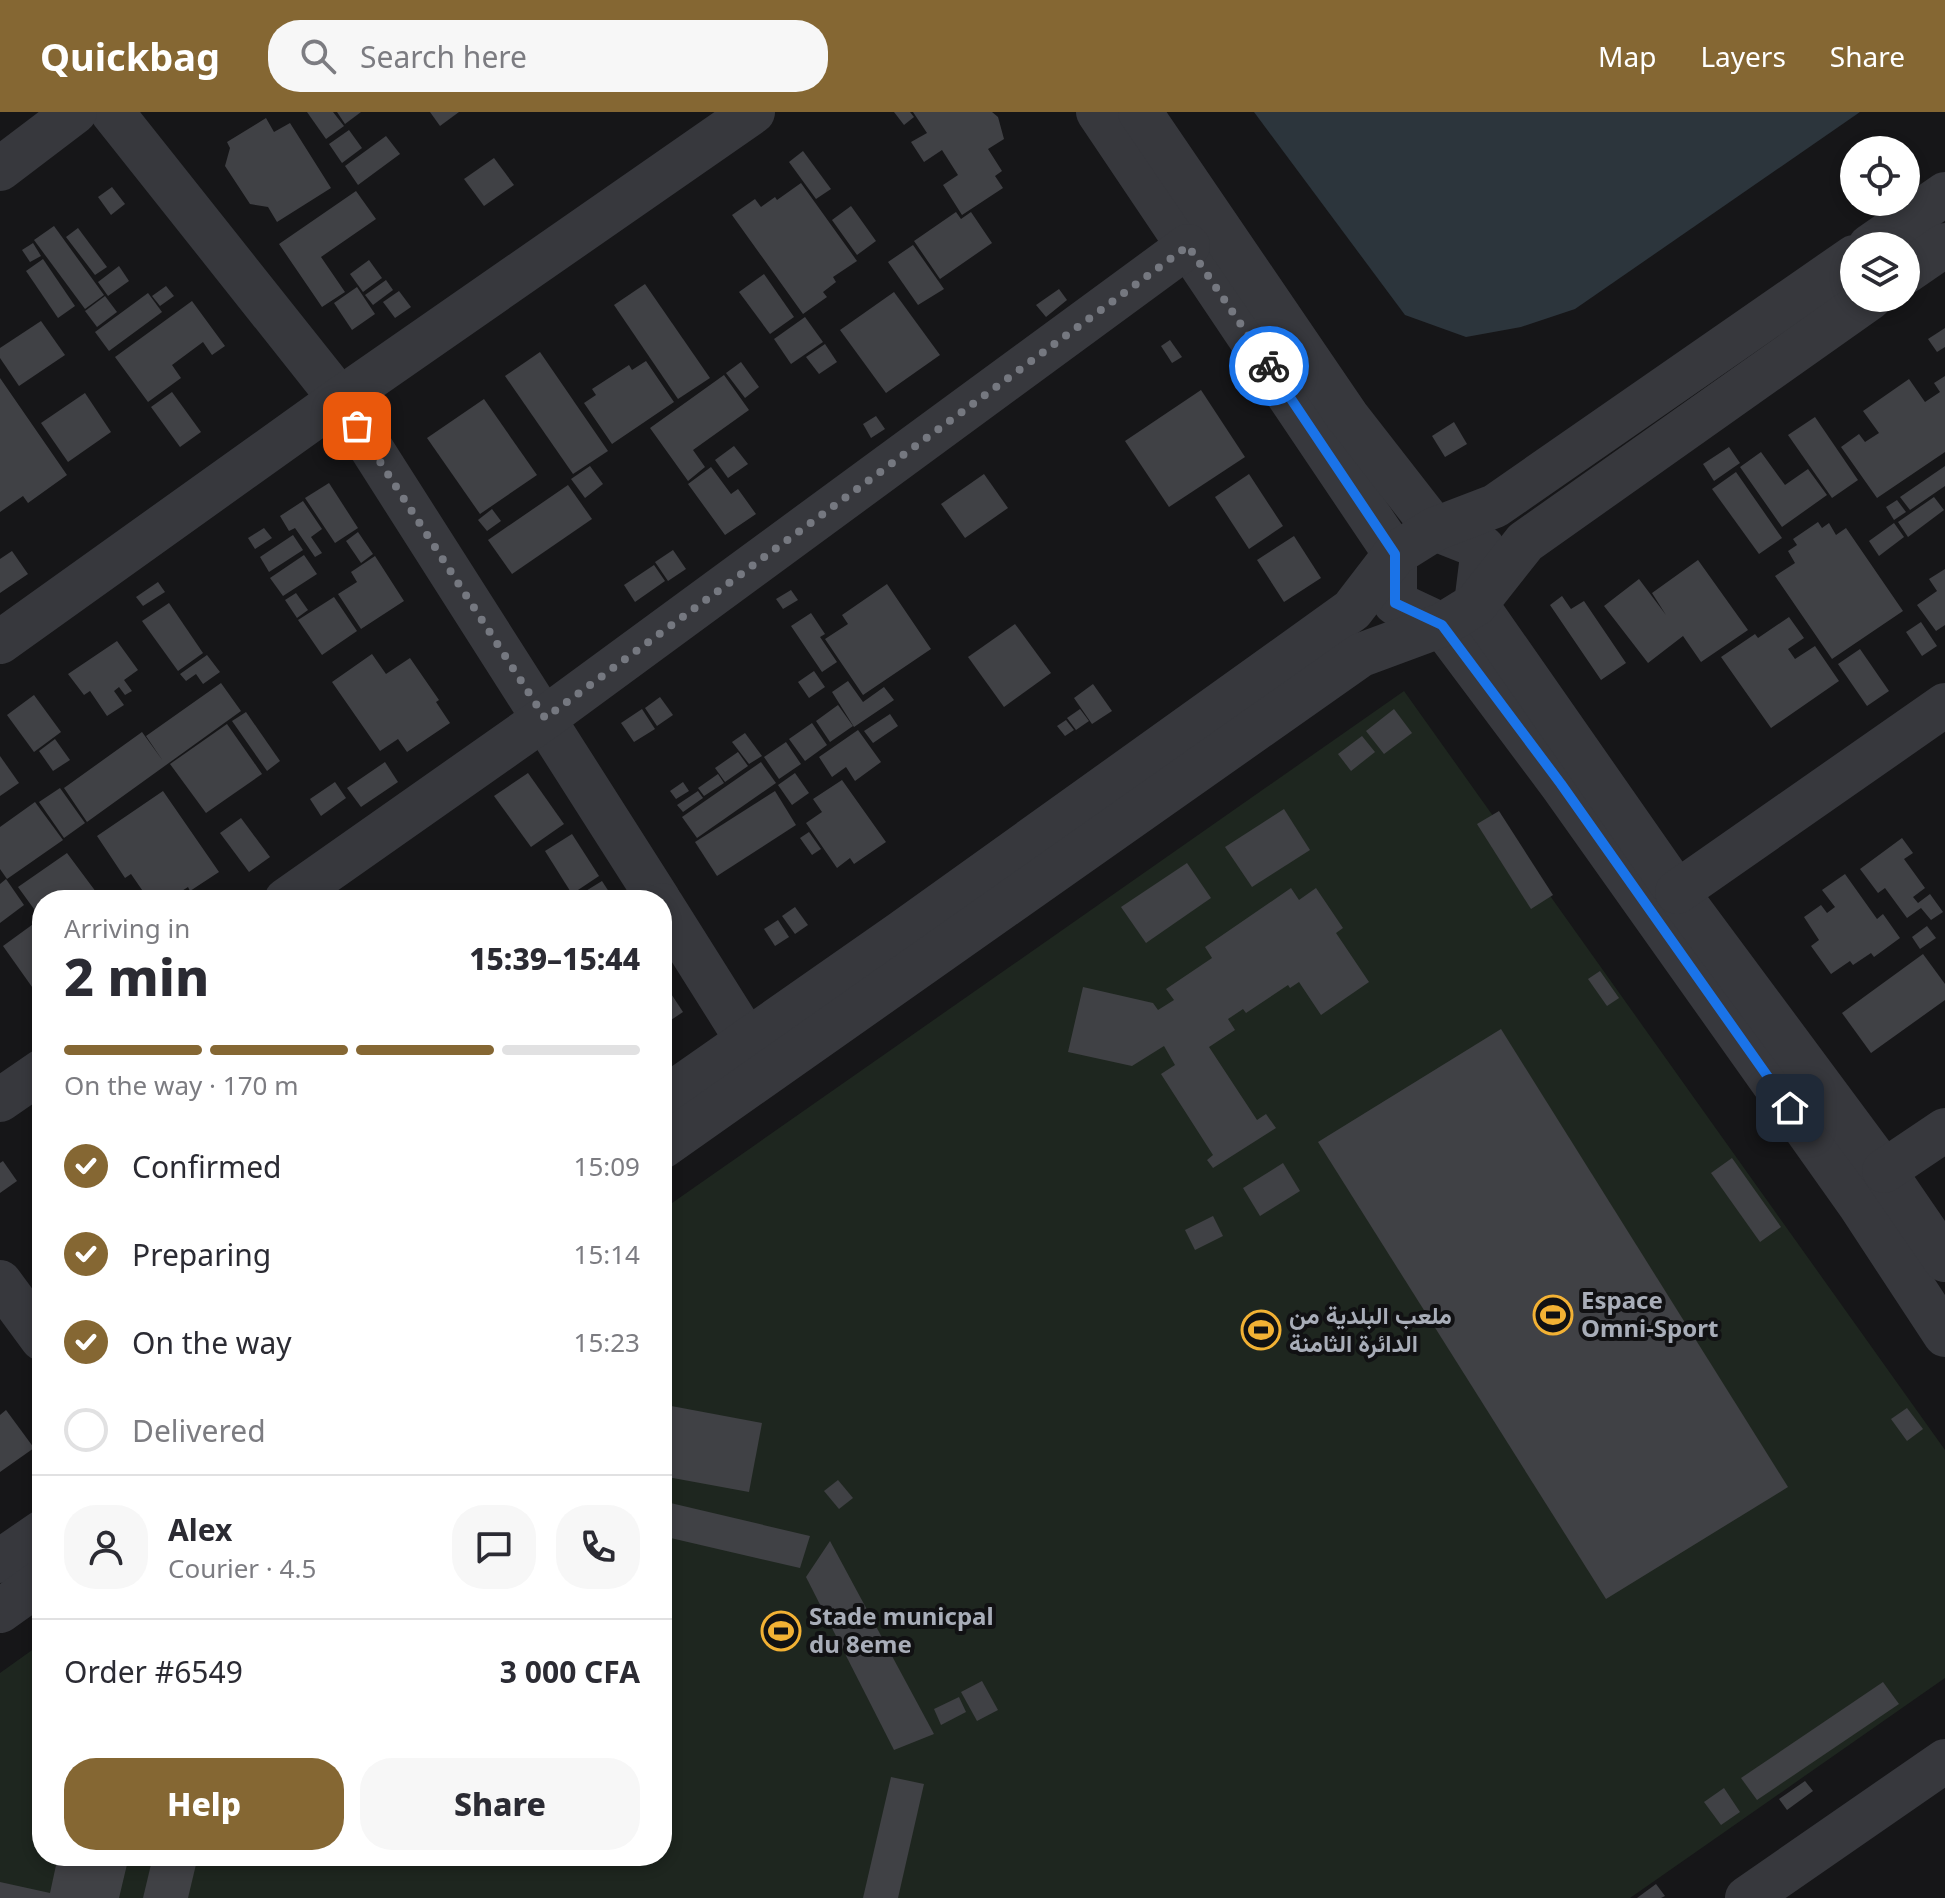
<!DOCTYPE html>
<html lang="en">
<head>
<meta charset="utf-8">
<style>
  :root { --surface:#fff; --page:#f7f7f7; --text:#2b2b33; --muted:#7c7c81; --line:#e1e1e2; --accent:#856733 }
  body { margin:0; font-family:"Noto Sans",Vazirmatn,sans-serif; background:var(--page); color:var(--text); height:100vh; display:flex; flex-direction:column; font-size:30px; white-space:nowrap }
  * { box-sizing:border-box; margin:0 }
  p { font-size:26px; color:var(--muted) }
  .icon { flex:none; width:44px; height:44px; fill:none; stroke:currentColor; stroke-width:2; stroke-linecap:round; stroke-linejoin:round }
  .map { position:relative; flex:1; overflow:hidden }
  .drawer { position:absolute; left:32px; top:778px; width:640px; height:976px; display:flex; flex-direction:column; background:var(--surface); border-radius:32px; box-shadow:0 4px 12px #0003 }
  .drawer>* { flex:none }
  .tools { position:absolute; left:1840px; top:24px; display:grid; gap:16px }
  .tools a { display:grid; place-items:center; width:80px; height:80px; border-radius:50%; background:var(--surface); box-shadow:0 4px 12px #0003; font-size:40px }
  .pin { position:absolute; display:grid; place-items:center; width:68px; height:68px; color:#fff; margin:-34px; border-radius:16px; box-shadow:0 4px 12px #0006 }
  .courier { position:absolute; display:grid; place-items:center; width:80px; height:80px; margin:-40px; border:6px solid #1a73e8; border-radius:50%; background:#fff; color:#222; box-shadow:0 2px 10px #0007 }
  .summary em { font-style:normal; font-weight:800 }
  .summary div { display:flex; flex-direction:column-reverse }
  .summary { display:flex; align-items:center; justify-content:space-between; height:136px; padding:0 32px }
  h1 { font-size:52px; font-weight:800; line-height:60px }
  .bar { display:grid; grid-template-columns:repeat(4,1fr); gap:12px 8px; align-content:center; height:96px; padding:0 32px }
  .bar i { height:10px; border-radius:6px; background:var(--line) }
  .bar .active { background:var(--accent) }
  .bar p { grid-column:span 4 }
  .line { display:flex; align-items:center; gap:20px; padding:0 32px; border-top:2px solid var(--line) }
  .line div { flex:1 }
  .round { display:grid; place-items:center; flex:none; width:84px; height:84px; border-radius:32px; background:var(--page) }
  ol { padding:0 32px; list-style:none }
  li { display:flex; align-items:center; gap:24px; height:88px }
  li p { margin-inline-start:auto }
  li .icon { padding:8px; border-radius:50%; background:var(--accent); color:#fff; stroke-width:4 }
  li:last-child { color:var(--muted) }
  li i { width:44px; height:44px; border:4px solid var(--line); border-radius:50% }
  .primary-button { display:flex; gap:16px; margin-top:auto; padding:16px 32px }
  .primary-button a { flex:1; height:92px; border-radius:32px; background:var(--accent); color:#fff; font-size:32px; font-weight:800; line-height:92px; text-align:center }
  .primary-button a+a { background:var(--page); color:var(--text) }
  header { display:flex; align-items:center; gap:48px; box-sizing:border-box; height:112px; padding:0 40px; background:var(--accent); color:#fff }
  header strong { font-size:38px }
  nav { display:flex; gap:44px; margin-inline-start:auto; font-size:28px }
  .search { width:560px; height:72px; background:var(--page); display:flex; align-items:center; gap:20px; box-sizing:border-box; padding:0 28px; border-radius:32px; color:var(--muted); font-size:30px }
  .map>svg:first-child { display:block }
  .green { fill:#1e261f }
  .water { fill:#2c353c }
  .building { fill:#404145 }
  .lines { fill:none; stroke-linecap:round; stroke-linejoin:round }
  .minor { stroke:#37383d; stroke-width:44 }
  .done { stroke:#757880; stroke-width:8; stroke-dasharray:0 14.4 }
  .route { stroke:#1a73e8; stroke-width:10 }
  .labels { text-anchor:middle; stroke-width:8; stroke-linejoin:round; paint-order:stroke }
  .poi-label { font-size:24px; font-weight:bold; fill:#a8adb8; stroke:#111113; text-anchor:start }
</style>
</head>
<body>
<header>
<strong>Quickbag</strong>
<div class="search"><svg class="icon" aria-label="search" viewBox="0 0 24 24"><circle cx="10" cy="10" r="6"/><path d="M15 15l6 6"/></svg>Search here</div>
<nav><a>Map</a><a>Layers</a><a>Share</a></nav>
</header>
<div class="map">
<svg width="1945" height="1786" viewBox="0 0 1945 1786">
  <rect width="100%" height="100%" fill="#161618"/>
  <polygon class="green" points="1404,579 1945,1338 1945,1566 1630,1786 0,1786 0,1561 42,1531 42,1744 662,1744 662,1098"/>
  <polygon class="water" points="1254,0 1860,0 1575,197 1521,215 1466,225 1405,203"/>
  <g class="building">
    <polygon points="307,0 333,0 344,14 326,27"/>
    <polygon points="337,0 361,0 345,12"/>
    <polygon points="430,0 459,0 440,14"/>
    <polygon points="894,0 910,0 914,5 904,13"/>
    <polygon points="913,0 992,0 998,5 1004,27 988,37 1002,59 995,64 1003,76 962,103 943,73 958,63 942,38 924,50 911,30 927,21"/>
    <polygon points="266,6 274,20 290,11 331,76 277,110 268,95 250,92 225,54 230,36 227,30"/>
    <polygon points="349,18 362,36 342,51 329,32"/>
    <polygon points="386,24 400,42 358,73 345,54"/>
    <polygon points="803,39 831,77 816,87 789,50"/>
    <polygon points="494,46 514,73 484,94 464,67"/>
    <polygon points="801,71 857,149 833,165 836,170 823,180 827,185 803,202 732,103 755,87 761,95 775,85 777,88"/>
    <polygon points="112,75 125,92 111,103 98,85"/>
    <polygon points="356,79 376,107 321,145 345,180 322,195 279,132"/>
    <polygon points="851,94 876,129 857,143 832,108"/>
    <polygon points="956,100 961,107 971,100 992,131 940,167 914,129"/>
    <polygon points="54,114 104,183 85,197 34,128"/>
    <polygon points="78,116 107,155 95,163 66,125"/>
    <polygon points="33,131 41,144 30,150 22,138"/>
    <polygon points="913,133 944,177 918,193 888,150"/>
    <polygon points="43,147 75,194 58,206 26,159"/>
    <polygon points="369,148 382,166 363,180 350,162"/>
    <polygon points="119,154 129,169 108,184 98,170"/>
    <polygon points="764,162 794,205 770,222 739,180"/>
    <polygon points="386,168 393,178 373,193 365,183"/>
    <polygon points="645,172 710,266 678,287 614,193"/>
    <polygon points="166,174 174,184 160,194 152,184"/>
    <polygon points="357,175 375,202 352,218 334,191"/>
    <polygon points="1059,177 1067,188 1046,205 1036,193"/>
    <polygon points="399,179 411,195 395,206 383,190"/>
    <polygon points="894,180 940,243 886,281 840,218"/>
    <polygon points="148,181 162,200 109,239 95,220"/>
    <polygon points="105,184 117,200 97,215 85,199"/>
    <polygon points="192,189 225,234 212,243 203,230 172,253 181,266 148,290 115,245"/>
    <polygon points="805,205 823,230 791,252 774,227"/>
    <polygon points="41,209 65,243 19,274 0,246 0,236"/>
    <polygon points="1945,216 1945,235 1937,240 1928,227"/>
    <polygon points="1170,228 1182,245 1172,251 1161,234"/>
    <polygon points="825,232 837,250 819,262 806,245"/>
    <polygon points="540,240 608,339 573,362 505,264"/>
    <polygon points="646,249 674,290 612,332 584,291 596,283 592,277 629,253 632,258"/>
    <polygon points="741,250 759,275 745,286 726,261"/>
    <polygon points="724,263 749,298 693,338 705,355 688,369 650,316"/>
    <polygon points="1945,264 1945,340 1877,386 1841,335 1859,322 1865,330 1879,321 1863,299 1909,267 1925,290 1940,280 1934,271"/>
    <polygon points="0,266 67,363 28,391 23,384 0,400"/>
    <polygon points="1201,278 1245,345 1169,395 1125,329"/>
    <polygon points="172,280 201,320 180,335 151,295"/>
    <polygon points="85,281 111,320 68,350 41,311"/>
    <polygon points="484,287 537,363 480,402 427,326"/>
    <polygon points="876,304 885,317 871,326 863,312"/>
    <polygon points="1815,305 1858,368 1832,386 1788,323"/>
    <polygon points="1454,310 1467,332 1445,345 1432,324"/>
    <polygon points="734,334 748,352 728,366 715,348"/>
    <polygon points="1729,335 1740,351 1714,369 1703,352"/>
    <polygon points="1761,340 1785,373 1808,357 1827,383 1782,415 1740,355"/>
    <polygon points="590,354 603,372 585,386 571,367"/>
    <polygon points="1945,354 1945,374 1910,398 1900,385"/>
    <polygon points="711,355 731,382 738,377 756,402 725,423 688,372"/>
    <polygon points="1736,360 1782,426 1759,442 1712,377"/>
    <polygon points="984,362 1008,396 965,426 941,392"/>
    <polygon points="1249,362 1283,414 1249,437 1215,385"/>
    <polygon points="329,371 358,416 335,431 305,386"/>
    <polygon points="568,373 592,407 512,462 488,428"/>
    <polygon points="1934,385 1944,398 1908,425 1898,410"/>
    <polygon points="1897,388 1906,400 1894,408 1886,395"/>
    <polygon points="303,389 322,417 311,425 322,441 315,445 295,416 289,419 280,404"/>
    <polygon points="492,397 501,409 487,419 478,408"/>
    <polygon points="1818,410 1822,416 1829,411 1836,423 1846,416 1903,499 1832,547 1775,464 1795,451 1788,439 1797,433 1793,427"/>
    <polygon points="1894,411 1904,425 1879,444 1869,429"/>
    <polygon points="264,416 272,426 255,437 248,426"/>
    <polygon points="358,420 373,442 361,451 346,429"/>
    <polygon points="293,423 303,438 269,460 260,445"/>
    <polygon points="1294,424 1321,466 1284,490 1257,448"/>
    <polygon points="673,438 686,457 668,469 655,450"/>
    <polygon points="12,439 28,462 0,481 0,447"/>
    <polygon points="304,443 317,462 283,484 270,466"/>
    <polygon points="375,444 404,489 361,517 338,482 357,470 351,460"/>
    <polygon points="1698,448 1748,518 1701,550 1683,524 1648,551 1604,494 1639,467 1666,503 1652,481"/>
    <polygon points="654,453 665,469 635,490 624,473"/>
    <polygon points="1945,457 1945,513 1936,519 1917,493 1937,479 1929,467"/>
    <polygon points="158,470 165,480 143,494 136,485"/>
    <polygon points="887,472 931,537 863,583 825,527 848,512 842,503"/>
    <polygon points="791,478 798,488 783,497 776,487"/>
    <polygon points="296,481 308,498 297,506 285,488"/>
    <polygon points="1562,484 1571,497 1584,489 1626,551 1601,568 1550,493"/>
    <polygon points="334,485 357,519 322,543 298,508"/>
    <polygon points="169,491 203,541 178,559 142,509"/>
    <polygon points="811,501 825,522 820,525 837,550 822,560 791,514"/>
    <polygon points="1789,505 1804,526 1788,537 1795,547 1815,534 1839,569 1771,616 1721,545 1755,522 1758,526"/>
    <polygon points="1921,510 1937,534 1922,544 1906,520"/>
    <polygon points="1015,512 1051,561 1004,595 968,545"/>
    <polygon points="117,529 138,558 124,568 132,579 125,583 119,575 114,579 124,593 107,604 90,579 84,583 68,562"/>
    <polygon points="1860,537 1889,579 1867,594 1838,552"/>
    <polygon points="372,542 386,562 410,546 439,588 436,590 450,611 407,640 398,627 380,639 332,570"/>
    <polygon points="207,543 220,560 203,572 196,562 186,569 180,562"/>
    <polygon points="814,559 825,575 809,586 798,570"/>
    <polygon points="848,569 863,590 884,575 894,588 854,615 832,580"/>
    <polygon points="221,571 241,599 87,710 64,676 142,620 163,649 146,624"/>
    <polygon points="1093,572 1112,599 1092,612 1074,586"/>
    <polygon points="34,583 61,620 34,640 7,603"/>
    <polygon points="660,585 673,603 657,614 645,596"/>
    <polygon points="838,593 853,614 830,630 816,609"/>
    <polygon points="642,597 655,617 634,630 621,611"/>
    <polygon points="1080,597 1089,609 1076,618 1067,606"/>
    <polygon points="1394,597 1412,621 1384,642 1366,619"/>
    <polygon points="246,600 280,649 267,659 232,609"/>
    <polygon points="890,602 898,614 873,631 864,619"/>
    <polygon points="1066,608 1074,618 1065,624 1057,614"/>
    <polygon points="812,611 827,633 805,649 789,627"/>
    <polygon points="227,612 262,662 206,701 170,652"/>
    <polygon points="858,618 881,650 855,669 846,655 832,665 819,645"/>
    <polygon points="745,621 762,644 749,652 732,630"/>
    <polygon points="1362,624 1375,640 1351,659 1338,642"/>
    <polygon points="55,627 70,648 53,659 39,639"/>
    <polygon points="786,630 801,652 779,667 764,645"/>
    <polygon points="738,640 748,654 725,670 715,656"/>
    <polygon points="0,644 19,671 0,684"/>
    <polygon points="385,650 398,670 361,695 347,676"/>
    <polygon points="761,650 776,671 697,726 682,705"/>
    <polygon points="528,661 564,712 531,735 494,684"/>
    <polygon points="795,661 809,681 792,693 778,673"/>
    <polygon points="718,662 724,671 704,684 698,676"/>
    <polygon points="842,668 886,730 854,752 850,746 837,756 806,711 822,700 813,687"/>
    <polygon points="335,670 346,686 321,704 310,687"/>
    <polygon points="683,670 689,679 676,687 670,679"/>
    <polygon points="60,676 85,711 64,726 39,690"/>
    <polygon points="163,679 219,760 190,779 188,775 168,788 149,788 131,762 125,766 97,724"/>
    <polygon points="698,679 703,686 683,700 677,693"/>
    <polygon points="775,679 796,713 717,764 695,730"/>
    <polygon points="35,690 63,728 7,767 0,757 0,715"/>
    <polygon points="1284,697 1310,738 1252,775 1225,735"/>
    <polygon points="1499,699 1553,783 1531,797 1477,712"/>
    <polygon points="241,706 270,745 249,760 220,721"/>
    <polygon points="809,720 821,737 812,743 800,726"/>
    <polygon points="572,722 599,764 572,782 545,739"/>
    <polygon points="1902,726 1913,741 1904,747 1925,776 1913,785 1918,791 1930,782 1943,800 1931,808 1921,796 1907,806 1885,776 1878,781 1860,757"/>
    <polygon points="67,741 102,788 42,788 42,808 18,775"/>
    <polygon points="1187,751 1211,786 1146,831 1121,795"/>
    <polygon points="1845,762 1877,807 1883,802 1900,826 1874,845 1871,841 1853,853 1850,849 1831,862 1811,834 1819,828 1804,805 1821,793 1827,801 1835,795 1822,778"/>
    <polygon points="6,767 24,793 0,811 0,772"/>
    <polygon points="602,769 613,786 578,788 576,785"/>
    <polygon points="1291,776 1299,788 1316,776 1343,816 1336,821 1369,870 1321,903 1299,870 1290,876 1288,873 1246,901 1243,897 1228,907 1235,918 1209,935 1257,1008 1266,1002 1276,1016 1213,1056 1207,1048 1213,1043 1161,962 1175,953 1164,934 1132,954 1068,940 1083,875 1153,891 1158,898 1174,888 1166,877 1212,846 1205,835"/>
    <polygon points="795,795 808,813 795,822 782,804"/>
    <polygon points="778,808 789,825 775,834 764,817"/>
    <polygon points="36,810 42,818 42,889 3,834"/>
    <polygon points="1927,814 1936,826 1920,837 1912,825"/>
    <polygon points="1923,842 1945,872 1945,888 1871,941 1842,901"/>
    <polygon points="1600,859 1619,886 1607,894 1588,867"/>
    <polygon points="662,868 683,900 662,914"/>
    <polygon points="1501,917 1788,1375 1606,1487 1318,1030"/>
    <polygon points="1732,1046 1781,1115 1760,1130 1711,1061"/>
    <polygon points="3,1049 17,1069 0,1081 0,1051"/>
    <polygon points="1283,1051 1300,1079 1260,1104 1243,1076"/>
    <polygon points="1213,1104 1223,1124 1195,1138 1185,1118"/>
    <polygon points="666,1293 762,1311 749,1380 662,1364 662,1313"/>
    <polygon points="1907,1296 1923,1317 1907,1329 1891,1307"/>
    <polygon points="6,1298 34,1336 0,1360 0,1303"/>
    <polygon points="838,1368 853,1386 839,1397 824,1379"/>
    <polygon points="662,1389 810,1424 800,1456 662,1424"/>
    <polygon points="830,1429 934,1622 894,1638 806,1465"/>
    <polygon points="982,1569 998,1598 977,1609 961,1580"/>
    <polygon points="1883,1570 1899,1592 1757,1688 1741,1666"/>
    <polygon points="959,1585 966,1600 941,1613 934,1597"/>
    <polygon points="891,1665 924,1672 898,1786 863,1786"/>
    <polygon points="1805,1669 1813,1679 1787,1698 1779,1687"/>
    <polygon points="1724,1676 1740,1700 1721,1713 1704,1690"/>
    <polygon points="58,1744 129,1744 119,1786 0,1786 0,1770 50,1781"/>
    <polygon points="153,1744 198,1744 188,1786 143,1786"/>
    <polygon points="1656,1772 1665,1784 1661,1786 1637,1786"/>
  </g>
  <g class="lines">
    <g class="minor">
      <polyline points="112,0 340,287 659,788"/>
      <polyline points="1098,0 1395,442 1395,491 1442,513 1561,672 1859,1092 1945,1223"/>
      <polyline points="1140,0 1347,304 1435,417 1483,436 1476,492 1677,780 1884,1059 1945,1148"/>
      <polyline points="0,57 75,0"/>
      <polyline points="1870,134 1945,82"/>
      <polyline points="1906,160 1945,133"/>
      <polyline points="0,530 340,287 753,0"/>
      <polyline points="1677,780 1945,593"/>
      <polyline points="286,788 545,606 1188,134"/>
      <polyline points="662,793 747,928 765,952"/>
      <polyline points="0,988 42,959"/>
      <polyline points="662,988 901,821 1352,498 1395,442 1435,417 1495,394 1854,145"/>
      <polyline points="662,1035 1361,543 1442,513 1476,492 1525,430 1870,186"/>
      <polyline points="1884,1059 1945,1018"/>
      <polyline points="0,1170 42,1227"/>
      <polyline points="0,1449 42,1420"/>
      <polyline points="0,1499 42,1469"/>
      <polyline points="1747,1786 1945,1649"/>
    </g>
  </g>
  <g class="lines">
    <polyline class="done" points="357,314 545,606 1188,134 1269,254"/>
    <polyline class="route" points="1269,254 1395,442 1395,491 1442,513 1561,672 1790,996"/>
  </g>
  <defs>
    <g id="stadium-ring" transform="scale(2)"><circle r="9.5" fill="#111113" stroke="#f2b134" stroke-width="1.5"/><path d="M0-5a6.5 5 0 1 0 0 10a6.5 5 0 1 0 0-10ZM-3.5-1.8h7v3.6h-7Z" fill="#f2b134"/></g>
  </defs>
  <g fill-rule="evenodd">
    <use href="#stadium-ring" x="1553" y="1203"/>
    <use href="#stadium-ring" x="1261" y="1218"/>
    <use href="#stadium-ring" x="781" y="1519"/>
  </g>
  <g class="labels">
    <g class="poi-label">
      <text x="1581" y="1197">Espace<tspan x="1581" dy="28">Omni-Sport</tspan></text>
      <text x="1289" y="1212">ملعب البلدية من<tspan x="1289" dy="28">الدائرة الثامنة</tspan></text>
      <text x="809" y="1513">Stade municpal<tspan x="809" dy="28">du 8eme</tspan></text>
    </g>
  </g>
</svg>
<div class="tools">
<a><svg class="icon" aria-label="locate" viewBox="0 0 24 24"><circle cx="12" cy="12" r="6"/><path d="M12 2v4M12 18v4M2 12h4M18 12h4"/></svg></a>
<a><svg class="icon" aria-label="layers" viewBox="0 0 24 24"><path d="M12 4l9 5-9 5-9-5zM3 14l9 5 9-5"/></svg></a>
</div>
<div class="pin" style="left:357px;top:314px;background:#ea580c"><svg class="icon" aria-label="bag" viewBox="0 0 24 24"><path d="M5 8h14l-1 12H6zM9 8a3 3 0 0 1 6 0"/></svg></div>
<div class="pin" style="left:1790px;top:996px;background:#1f2937"><svg class="icon" aria-label="home" viewBox="0 0 24 24"><path d="M3 11l9-7 9 7M6 9v11h12V9"/></svg></div>
<div class="courier" style="left:1269px;top:254px"><svg class="icon" aria-label="bike" viewBox="0 0 24 24"><circle cx="6" cy="16" r="4"/><circle cx="18" cy="16" r="4"/><path d="M6 16l4-8h5l3 8M10 8l3 8H6M13 5h3"/></svg></div>
<section class="drawer">
<div class="summary"><div><h1>2 min</h1><p>Arriving in</p></div><em>15:39–15:44</em></div>
<div class="bar"><i class="active"></i><i class="active"></i><i class="active"></i><i></i><p>On the way · 170 m</p></div>
<ol>
<li><svg class="icon" aria-label="check" viewBox="0 0 24 24"><path d="M5 12l5 5 9-10"/></svg>Confirmed<p>15:09</p></li>
<li><svg class="icon" aria-label="check" viewBox="0 0 24 24"><path d="M5 12l5 5 9-10"/></svg>Preparing<p>15:14</p></li>
<li><svg class="icon" aria-label="check" viewBox="0 0 24 24"><path d="M5 12l5 5 9-10"/></svg>On the way<p>15:23</p></li>
<li><i></i>Delivered</li>
</ol>
<div class="line" style="height:144px"><a class="round"><svg class="icon" aria-label="person" viewBox="0 0 24 24"><circle cx="12" cy="8" r="4"/><path d="M4 21q1-7 8-7t8 7"/></svg></a><div><b>Alex</b><p>Courier · 4.5</p></div><a class="round"><svg class="icon" aria-label="chat" viewBox="0 0 24 24"><path d="M4 5h16v11H9l-5 4z"/></svg></a><a class="round"><svg class="icon" aria-label="phone" viewBox="0 0 24 24"><path d="M5 4h4l2 5-3 2q2 4 5 5l2-3 5 2v4C11 20 4 13 5 4z"/></svg></a></div>
<div class="line" style="height:104px"><div>Order #6549</div><b>3 000 CFA</b></div>
<div class="primary-button"><a>Help</a><a>Share</a></div>
</section>
</div>
</body>
</html>
